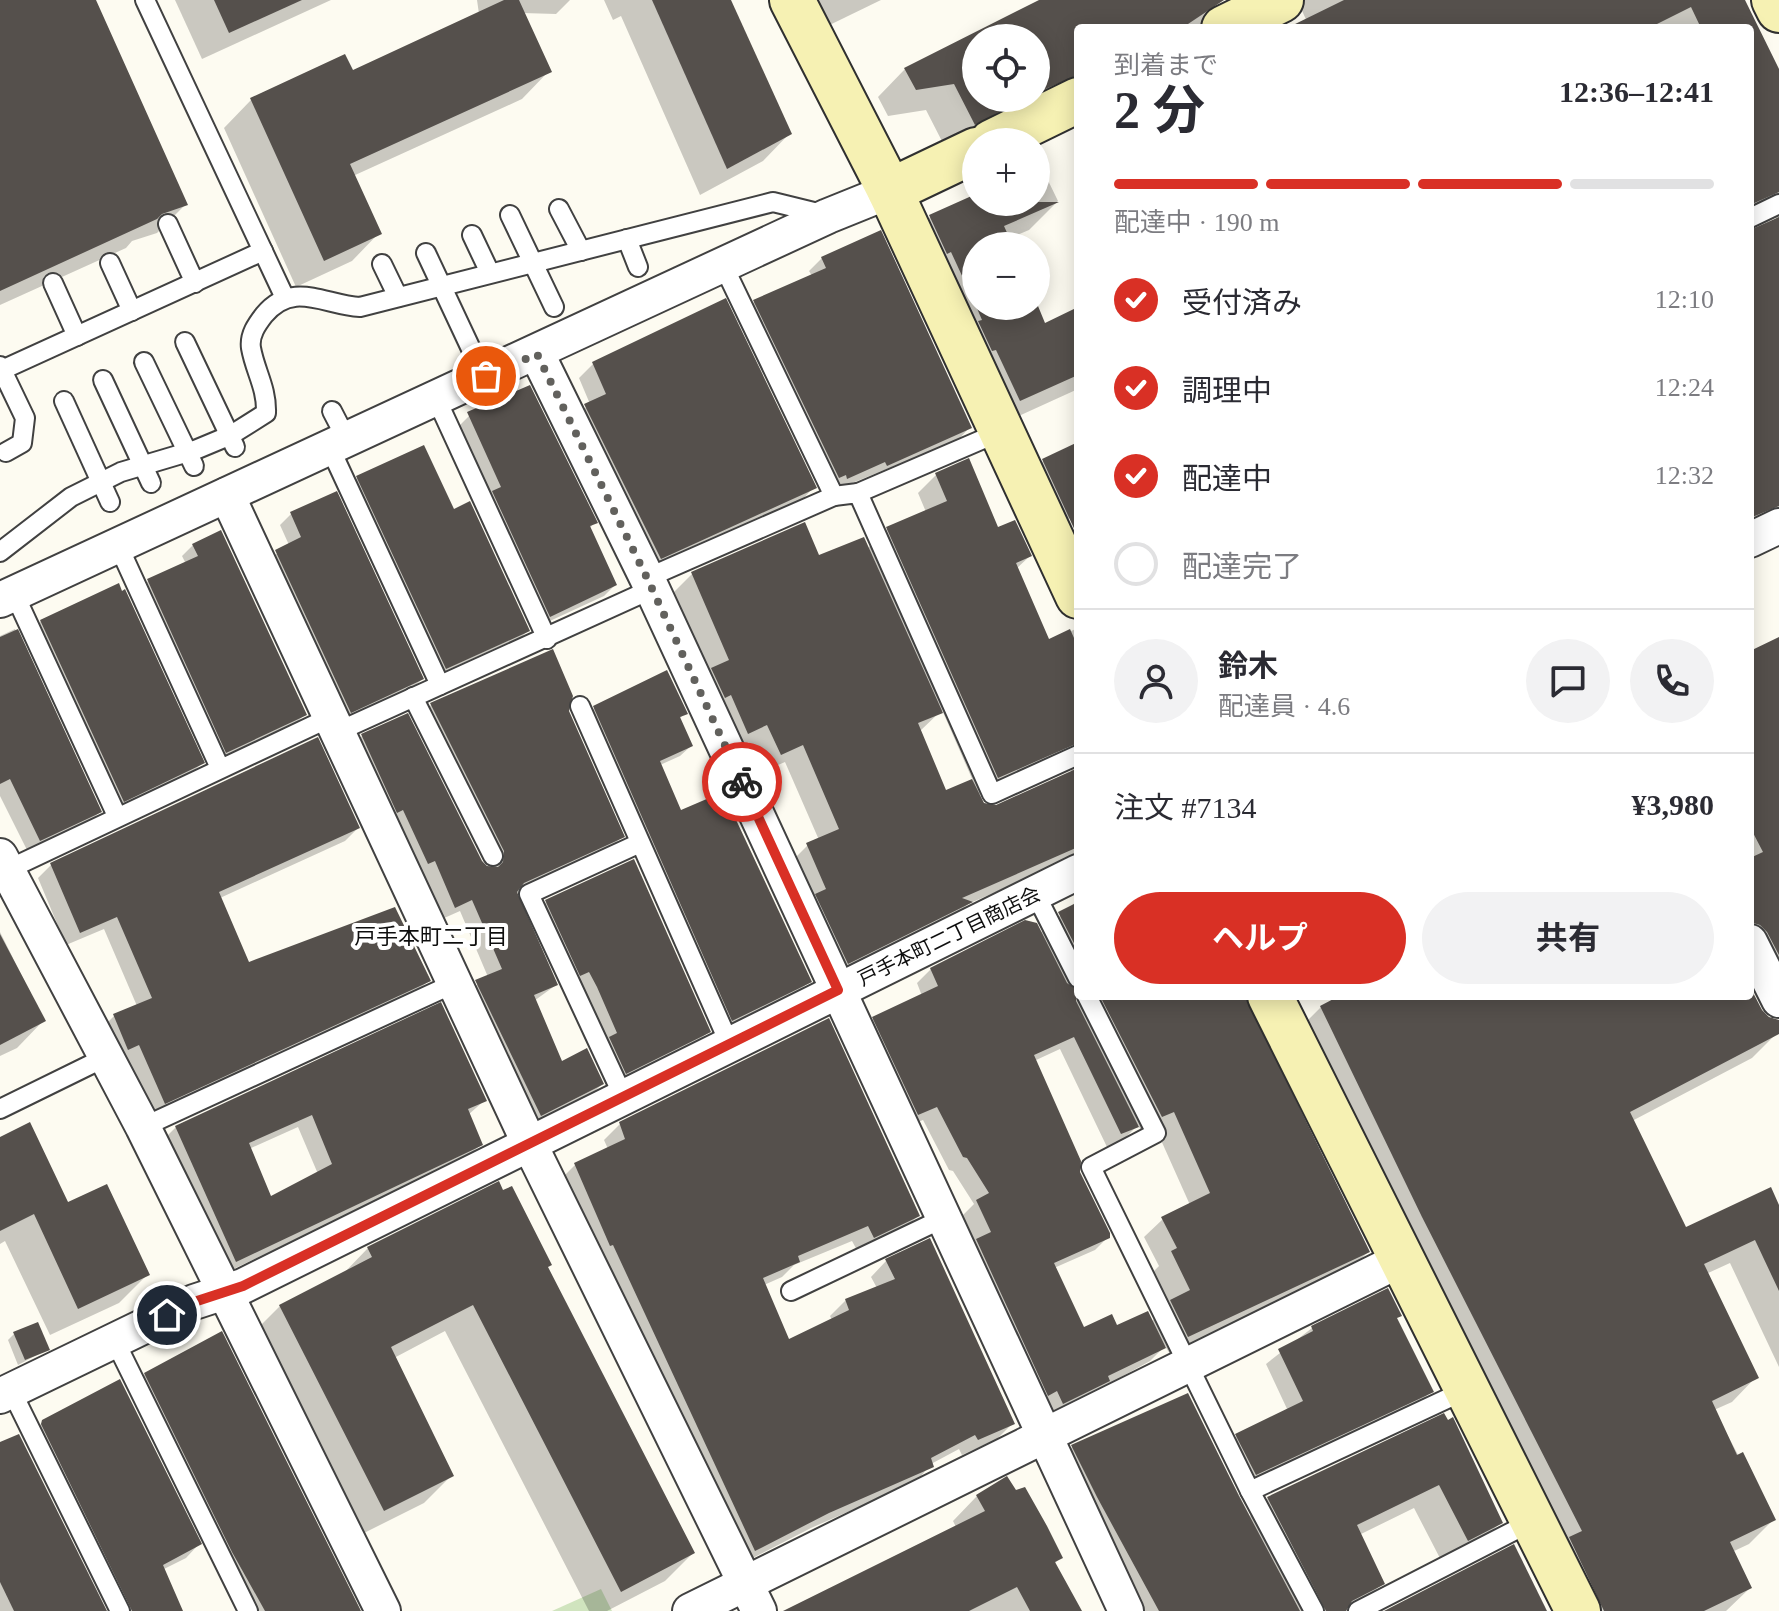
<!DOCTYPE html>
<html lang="ja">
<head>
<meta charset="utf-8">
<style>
  :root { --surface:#fff; --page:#f2f2f3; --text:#2b2b33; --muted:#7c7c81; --line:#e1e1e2; --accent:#d93025 }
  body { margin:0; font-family:"Times New Roman","Noto Sans JP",serif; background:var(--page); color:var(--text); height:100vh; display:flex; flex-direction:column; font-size:30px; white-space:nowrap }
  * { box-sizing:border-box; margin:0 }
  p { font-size:26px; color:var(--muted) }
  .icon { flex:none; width:44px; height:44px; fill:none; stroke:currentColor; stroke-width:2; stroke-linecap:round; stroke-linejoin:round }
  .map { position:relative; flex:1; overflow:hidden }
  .details { position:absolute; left:1074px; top:24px; width:680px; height:976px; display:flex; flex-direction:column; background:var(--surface); border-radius:8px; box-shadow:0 4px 20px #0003 }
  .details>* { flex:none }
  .buttons { position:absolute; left:962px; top:24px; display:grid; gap:16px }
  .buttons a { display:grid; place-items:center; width:88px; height:88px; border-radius:50%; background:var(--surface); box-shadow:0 4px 20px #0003; font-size:40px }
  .pin { position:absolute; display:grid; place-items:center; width:68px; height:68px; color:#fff; margin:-34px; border:4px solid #fff; border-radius:50%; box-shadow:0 2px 8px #0007 }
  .courier { position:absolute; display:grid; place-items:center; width:80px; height:80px; margin:-40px; border:6px solid #d93025; border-radius:50%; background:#fff; color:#222; box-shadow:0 2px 10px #0007 }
  .summary em { font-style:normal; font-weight:700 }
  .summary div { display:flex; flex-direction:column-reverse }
  .summary { display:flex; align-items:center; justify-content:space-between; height:136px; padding:0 40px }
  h1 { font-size:52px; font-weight:700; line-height:60px }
  .bar { display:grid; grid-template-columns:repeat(4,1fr); gap:12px 8px; align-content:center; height:96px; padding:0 40px }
  .bar i { height:10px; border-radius:6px; background:var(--line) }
  .bar .current { background:var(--accent) }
  .bar p { grid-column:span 4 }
  .line { display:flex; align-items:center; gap:20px; padding:0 40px; border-top:2px solid var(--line) }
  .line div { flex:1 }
  .round { display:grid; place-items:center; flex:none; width:84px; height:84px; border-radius:42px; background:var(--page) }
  ol { padding:0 40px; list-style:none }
  li { display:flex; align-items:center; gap:24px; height:88px }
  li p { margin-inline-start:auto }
  li .icon { padding:8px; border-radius:50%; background:var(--accent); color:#fff; stroke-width:4 }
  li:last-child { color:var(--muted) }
  li i { width:44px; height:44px; border:4px solid var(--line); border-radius:50% }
  .cta { display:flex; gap:16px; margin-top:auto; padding:16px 40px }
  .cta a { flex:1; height:92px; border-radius:48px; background:var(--accent); color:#fff; font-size:32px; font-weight:700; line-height:92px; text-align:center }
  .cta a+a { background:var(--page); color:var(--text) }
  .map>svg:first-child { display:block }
  .green { fill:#d0e4be }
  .shadow { fill:#0003; fill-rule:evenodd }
  .building { fill:#55504c; fill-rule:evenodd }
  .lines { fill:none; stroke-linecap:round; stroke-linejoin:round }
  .lane-casing { stroke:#414141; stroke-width:22 }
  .street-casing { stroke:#414141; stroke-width:38 }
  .secondary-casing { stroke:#303030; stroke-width:48 }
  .lane { stroke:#fff; stroke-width:18 }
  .street { stroke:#fff; stroke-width:34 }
  .secondary { stroke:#f6f1b3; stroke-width:44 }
  .done { stroke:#62615d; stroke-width:8; stroke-dasharray:0 14.4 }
  .route { stroke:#d93025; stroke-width:10 }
  .labels { text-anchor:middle; stroke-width:8; stroke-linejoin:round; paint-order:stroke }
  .street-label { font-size:20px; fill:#0e0e0e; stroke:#fff }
  .neighbourhood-label { font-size:22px; fill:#0e0e0e; stroke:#fff }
</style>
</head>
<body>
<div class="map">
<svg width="1779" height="1611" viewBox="0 0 1779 1611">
  <rect width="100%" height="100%" fill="#fdfbf1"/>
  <polygon class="green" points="601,1589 612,1611 552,1611"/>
  <g class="shadow">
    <polygon points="0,0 94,0 186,204 157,233 132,241 126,248 0,305"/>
    <polygon points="175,0 331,0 202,59"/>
    <polygon points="477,0 570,0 556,14 522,13 549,71 522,99 353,176 379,233 352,261 296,287 224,128 251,100 352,72 479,14"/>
    <polygon points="604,0 729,0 790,133 763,161 700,195 621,16 613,20"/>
    <polygon points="792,0 881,0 809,35"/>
    <path d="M1043 0 1219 1 1197 28H1078V92L947 151 926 110 888 116 878 97 905 69ZM976 38H1036V98H976Z"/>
    <polygon points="1297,0 1743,0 1779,72 1779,512 1750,525 1750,232 1777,220 1772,209 1750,212 1750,28 1310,28"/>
    <polygon points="1041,166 1058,201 1029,230 1008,239 1011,246 976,246 976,306 1035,306 1044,326 1078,310 1078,389 990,429 901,246 930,217 976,196 976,202 1036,202 1036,168"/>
    <polygon points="822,258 970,427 958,440 835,490 742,314 754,302 812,276 809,271"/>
    <polygon points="593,364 814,487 800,502 646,572 571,420 590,404 579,378"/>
    <polygon points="469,416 595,522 589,529 615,585 604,596 539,626 458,427"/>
    <polygon points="1078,444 1078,514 1048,529 1025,479 1043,461"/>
    <path d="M968 461 997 530 1030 556 1016 569 1048 641 1078 628V881L1048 869 968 904 953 919 830 980 790 863 808 845 819 840 785 762 762 772 749 742 729 750 709 672 674 592 692 574 867 549 887 529 926 512 918 493 936 475ZM942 710 973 781 945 793 919 732ZM1054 761 1071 767V772L996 807 983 805 978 795Z"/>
    <polygon points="357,478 453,512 528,631 518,640 436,678 348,488"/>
    <polygon points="336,494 422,679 411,690 339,722 265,562 289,545 280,525 291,514"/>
    <polygon points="193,545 305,714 294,725 215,763 137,592 148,581 186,564 182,556"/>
    <polygon points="41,621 202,763 190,775 111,812 29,634"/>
    <polygon points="15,629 100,812 87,824 28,852 0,796 0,636"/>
    <polygon points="1779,640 1779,993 1750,973 1750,653"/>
    <polygon points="552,652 567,711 622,836 610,849 516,894 556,985 534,1001 561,1063 602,1084 590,1096 528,1127 464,994 488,977 460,911 442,919 422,872 415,875 350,748 362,736 407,716 481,863 492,869 418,717 431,705"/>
    <polygon points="594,708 685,713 679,719 691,746 680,756 660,765 680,813 810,981 799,991 722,1030 584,718"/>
    <polygon points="358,828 345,841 220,898 248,964 429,980 416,993 152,1115 126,1057 114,1062 101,1029 114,1016 137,1006 104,929 66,945 38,878 51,865"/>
    <path d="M1078 900V996H1216L1368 1252 1350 1270 1170 1354 1165 1346 1150 1361 1049 1417 963 1255 975 1242 963 1215 974 1204 953 1171 949 1170 923 1120 904 1128 860 1032 874 1018 922 996 917 983 931 969 1040 933ZM1060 1049 1107 1147 1123 1140 1138 1125 1143 1134 1156 1129 1190 1205 1163 1219 1144 1237 1159 1266 1154 1271 1170 1303 1151 1322 1083 1330 1054 1268 1095 1250 1109 1236 1078 1173 1034 1061Z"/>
    <polygon points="546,902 709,1031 699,1041 616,1082 537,911"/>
    <polygon points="0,932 44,1020 17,1048 0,1056"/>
    <polygon points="1750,991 1776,1034 1752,1058 1632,1121 1685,1230 1779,1210 1779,1367 1730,1263 1706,1274 1756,1377 1732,1402 1714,1410 1773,1520 1749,1544 1732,1552 1750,1588 1726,1611 1568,1611 1296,1032 1321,1007 1344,996 1750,996"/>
    <path d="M440 1005 485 1100 468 1115 481 1144 467 1158 223 1274 162 1141 176 1127ZM298 1127 318 1174 270 1198 249 1149Z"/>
    <polygon points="620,1124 918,1216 902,1231 858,1252 852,1241 794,1265 782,1277 764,1285 788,1342 832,1320 830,1316 846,1300 877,1288 871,1277 886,1261 1013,1423 997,1439 962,1455 959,1449 931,1464 916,1482 811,1528 739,1565 559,1181 575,1165 608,1149 604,1140"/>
    <polygon points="0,1139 147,1275 119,1303 50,1335 5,1241 0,1244"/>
    <polygon points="502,1193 546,1268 693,1553 665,1581 607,1611 589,1611 445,1331 394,1358 452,1475 424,1503 356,1537 252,1334 280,1306 342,1275 368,1248"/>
    <polygon points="1396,1319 1431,1391 1418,1405 1242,1487 1223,1449 1237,1436 1288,1411 1266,1364 1312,1328"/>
    <polygon points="14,1334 48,1349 18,1365 8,1340"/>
    <polygon points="145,1374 358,1611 244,1611 132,1388"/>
    <polygon points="1187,1396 1250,1516 1268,1498 1443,1416 1501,1522 1476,1547 1443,1564 1414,1508 1359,1535 1383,1583 1352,1611 1122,1611 1048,1471 1072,1447"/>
    <polygon points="43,1422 199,1544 186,1558 162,1570 181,1611 113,1611 29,1436"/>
    <polygon points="0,1445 104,1611 0,1611"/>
    <polygon points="977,1496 1060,1558 1054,1564 1079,1611 797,1611 956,1527 953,1521"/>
  </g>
  <g class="building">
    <polygon points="0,0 96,0 188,205 162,214 157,219 0,291"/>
    <polygon points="214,0 302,0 229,33"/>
    <polygon points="504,0 519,0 552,72 350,164 382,234 324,261 250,98 345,54 353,70"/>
    <polygon points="652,0 731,0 792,134 727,169"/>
    <polygon points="1039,0 1224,0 1182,28 1078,28 1078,75 1036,93 1036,38 976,38 976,98 1025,98 975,125 954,84 916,90 904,68"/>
    <polygon points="1344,0 1745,0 1779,69 1779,192 1750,205 1750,28 1701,28 1691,7 1649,28 1287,28"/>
    <polygon points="976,194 976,202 1059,202 1004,226 1013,246 976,246 976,306 951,252 947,254 929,215"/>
    <polygon points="1779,217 1779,506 1750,518 1750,230"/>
    <polygon points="881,230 972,428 887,466 885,462 847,479 846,475 839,478 753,300 826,268 821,257"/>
    <polygon points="726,298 817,488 661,559 584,404 606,394 592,362"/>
    <polygon points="976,306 1038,306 1045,323 1078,307 1078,375 1020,401 996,350 992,351 978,321 982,320"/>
    <polygon points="530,385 598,523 590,526 617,585 550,617 492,491 501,487 467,412"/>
    <polygon points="1078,442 1078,537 1042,459"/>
    <polygon points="424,445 454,509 470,501 530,631 446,669 356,476"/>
    <polygon points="969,458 998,527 1015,520 1032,556 1016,563 1049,639 1070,629 1078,647 1078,743 998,778 886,527 947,501 935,473"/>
    <polygon points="337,491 424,679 351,713 275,550 301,537 290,512"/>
    <polygon points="805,522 819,555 864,537 943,713 918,723 946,790 972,779 984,803 996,805 1078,768 1078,847 962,898 973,902 848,964 815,894 826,889 806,843 839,829 803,745 781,755 767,725 748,734 731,695 725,698 711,668 729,660 691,572"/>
    <polygon points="221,530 307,715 226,753 147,579 198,556 192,544"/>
    <polygon points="119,583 122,591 125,589 205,763 124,802 40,620"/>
    <polygon points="18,629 102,812 40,841 10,779 0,784 0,637"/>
    <polygon points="1779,637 1779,955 1767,932 1760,925 1750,922 1750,858 1763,852 1750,827 1750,651"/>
    <polygon points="553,649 573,696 569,711 625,837 524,883 517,892 558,985 534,995 562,1061 587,1048 604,1084 541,1116 475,980 502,969 472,900 455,908 435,861 428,864 403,810 397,813 361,734 408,713 482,861 487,866 498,867 503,862 504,851 430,703"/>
    <polygon points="667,670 688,714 680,717 693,746 660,761 681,810 723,792 812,982 732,1021 593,706"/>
    <polygon points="318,737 360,828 219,892 249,962 395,907 431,981 165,1104 139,1045 128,1050 113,1014 152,998 117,917 80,933 50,863"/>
    <polygon points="634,859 711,1032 626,1074 609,1037 617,1033 597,987 589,972 580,976 545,900"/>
    <polygon points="1078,902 1078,951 1058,912"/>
    <polygon points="1025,920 1037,923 1067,983 1077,990 1076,1001 1139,1127 1121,1134 1074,1037 1034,1055 1081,1161 1080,1172 1110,1233 1110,1238 1054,1263 1084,1327 1112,1314 1117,1325 1148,1311 1166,1348 1108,1376 1110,1381 1063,1404 1057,1391 1048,1396 976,1239 991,1232 976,1200 989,1193 967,1158 963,1157 937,1107 918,1115 872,1017 938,986 930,968"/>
    <polygon points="0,934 46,1021 0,1045"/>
    <polygon points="1750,987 1762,1010 1769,1017 1779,1020 1779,1034 1630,1112 1686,1227 1771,1187 1779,1205 1779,1291 1755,1240 1704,1264 1759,1378 1712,1401 1737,1455 1743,1452 1776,1520 1730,1542 1752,1588 1704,1611 1604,1611 1569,1537 1582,1531 1422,1217 1320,1006 1339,996 1750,996"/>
    <polygon points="1100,996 1245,996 1370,1252 1188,1337 1170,1300 1190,1290 1171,1251 1177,1248 1161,1217 1210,1193 1174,1112 1162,1117"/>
    <path d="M441 1002 487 1101 468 1109 483 1145 236 1262 175 1126ZM312 1115 332 1164 271 1196 249 1143Z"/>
    <polygon points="829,1018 920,1216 874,1238 868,1226 798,1256 800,1262 763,1278 789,1339 849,1310 845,1299 895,1279 885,1259 930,1238 1015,1424 978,1440 975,1435 931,1458 934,1467 829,1513 755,1551 613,1245 610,1246 574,1163 625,1139 619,1122"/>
    <polygon points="30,1122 68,1202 107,1184 150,1275 78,1309 34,1214 0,1231 0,1137"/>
    <polygon points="499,1181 503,1190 512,1186 552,1265 548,1267 695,1553 621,1592 473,1305 391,1347 454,1476 384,1511 279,1305 372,1257 367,1247"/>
    <polygon points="1388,1288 1402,1316 1397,1318 1434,1392 1256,1475 1235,1434 1303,1401 1278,1349 1313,1331 1311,1326"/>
    <polygon points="38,1322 50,1350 25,1360 13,1332"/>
    <polygon points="222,1331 279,1446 361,1611 265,1611 232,1552 144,1373"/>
    <polygon points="120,1379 202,1544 163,1565 183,1611 132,1611 41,1424 42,1420"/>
    <polygon points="1188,1393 1239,1496 1300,1611 1159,1611 1097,1497 1071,1445"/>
    <polygon points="1444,1413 1448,1420 1453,1417 1503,1523 1468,1541 1439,1485 1357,1525 1385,1584 1352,1601 1346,1611 1326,1611 1267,1497"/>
    <polygon points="19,1434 107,1611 14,1611 0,1582 0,1442"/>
    <polygon points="1007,1476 1016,1490 1025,1487 1047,1526 1063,1558 1055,1562 1082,1611 1030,1611 1017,1587 969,1611 783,1611 985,1511 976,1495"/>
    <polygon points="1514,1544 1547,1611 1384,1611"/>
  </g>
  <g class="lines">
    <g class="lane-casing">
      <g id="lane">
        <polyline points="145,0 285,298"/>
        <polyline points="559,209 581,251"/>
        <polyline points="510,215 554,307"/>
        <polyline points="1750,218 1779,204"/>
        <polyline points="168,224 195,283"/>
        <polyline points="472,235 490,273"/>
        <polyline points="627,239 638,267"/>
        <polyline points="426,253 472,351"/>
        <polyline points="110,263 132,311"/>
        <polyline points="382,264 398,297"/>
        <polyline points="724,267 834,496 858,493 992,794 1078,755"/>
        <polyline points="53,283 77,336"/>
        <polyline points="185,342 235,447"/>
        <polyline points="144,362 194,466"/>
        <polyline points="0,366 25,418 22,443 6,452"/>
        <polyline points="2,370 263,251"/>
        <polyline points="103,380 151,483"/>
        <polyline points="436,398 547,639"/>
        <polyline points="64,401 110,502"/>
        <polyline points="332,411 347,440"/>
        <polyline points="330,448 440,685"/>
        <polyline points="858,493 1002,431"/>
        <polyline points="118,545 220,768"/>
        <path d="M0 552 71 497 121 472 195 450 231 435 266 413C267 388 255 371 251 348 249 335 257 324 264 315 293 280 324 305 360 307L773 202 826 215"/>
        <polyline points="647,578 834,496"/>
        <polyline points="14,593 117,816"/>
        <polyline points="413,697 493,856"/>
        <polyline points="580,706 730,1045"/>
        <polyline points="337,732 652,589"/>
        <polyline points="7,870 331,717"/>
        <polyline points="1035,893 1078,978"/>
        <polyline points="1087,996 1156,1133 1091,1167 1250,1491 1314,1611"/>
        <polyline points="624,1098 529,894 640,843"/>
        <polyline points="0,1109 106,1057"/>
        <polyline points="143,1127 455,983"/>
        <polyline points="791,1291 944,1218"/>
        <polyline points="115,1341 248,1611"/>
        <polyline points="11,1390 120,1611"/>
        <polyline points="1250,1491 1468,1389"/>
        <polyline points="1358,1611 1533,1521"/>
      </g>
    </g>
    <g class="street-casing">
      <g id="street">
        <polyline points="537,354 647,578 1126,1611"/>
        <polyline points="227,495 530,1145 759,1611"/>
        <polyline points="1750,540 1779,526"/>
        <polyline points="0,600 828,216 890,191"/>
        <polyline points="0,856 143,1127 383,1611"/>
        <polyline points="1750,942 1779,1000"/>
        <polyline points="0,1396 194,1302 243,1286 1078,872"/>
        <polyline points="690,1611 1402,1259"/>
      </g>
    </g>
    <g class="secondary-casing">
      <g id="secondary">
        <polyline points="792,0 890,191 1078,596"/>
        <polyline points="1774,0 1779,10"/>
        <polyline points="1224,28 1281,0"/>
        <polyline points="992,142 1078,100"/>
        <polyline points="890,191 976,150"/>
        <polyline points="1270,996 1578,1611"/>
      </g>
    </g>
    <use href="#lane" class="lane"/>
    <use href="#street" class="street"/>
    <use href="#secondary" class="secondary"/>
  </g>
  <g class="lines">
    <polyline class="done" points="486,376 537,354 647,578 742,782"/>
    <polyline class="route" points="167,1315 194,1302 243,1286 838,990 742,782"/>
  </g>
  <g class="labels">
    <g class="street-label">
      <text transform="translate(949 936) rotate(-26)" y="7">戸手本町二丁目商店会</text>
    </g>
    <g class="neighbourhood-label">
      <text x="431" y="944">戸手本町二丁目</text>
    </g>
  </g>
</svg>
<div class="buttons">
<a><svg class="icon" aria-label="locate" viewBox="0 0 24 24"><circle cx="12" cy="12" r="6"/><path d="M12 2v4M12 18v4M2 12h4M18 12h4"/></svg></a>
<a>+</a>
<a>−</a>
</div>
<div class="pin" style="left:486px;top:376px;background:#ea580c"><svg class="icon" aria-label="bag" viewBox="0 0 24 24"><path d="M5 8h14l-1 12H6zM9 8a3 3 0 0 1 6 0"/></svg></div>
<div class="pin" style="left:167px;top:1315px;background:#1f2937"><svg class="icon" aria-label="home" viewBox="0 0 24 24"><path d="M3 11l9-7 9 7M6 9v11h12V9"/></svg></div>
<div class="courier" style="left:742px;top:782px"><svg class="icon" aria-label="bike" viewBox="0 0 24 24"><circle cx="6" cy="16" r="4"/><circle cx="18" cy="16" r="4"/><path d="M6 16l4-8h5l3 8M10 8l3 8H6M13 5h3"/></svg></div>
<section class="details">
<div class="summary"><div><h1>2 分</h1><p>到着まで</p></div><em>12:36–12:41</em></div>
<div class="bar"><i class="current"></i><i class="current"></i><i class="current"></i><i></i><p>配達中 · 190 m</p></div>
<ol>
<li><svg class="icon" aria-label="check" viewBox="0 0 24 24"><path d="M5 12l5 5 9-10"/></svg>受付済み<p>12:10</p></li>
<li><svg class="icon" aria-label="check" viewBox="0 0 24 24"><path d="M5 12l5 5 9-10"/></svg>調理中<p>12:24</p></li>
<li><svg class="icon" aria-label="check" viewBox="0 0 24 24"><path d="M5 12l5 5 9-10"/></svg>配達中<p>12:32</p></li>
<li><i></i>配達完了</li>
</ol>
<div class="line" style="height:144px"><a class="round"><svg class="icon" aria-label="person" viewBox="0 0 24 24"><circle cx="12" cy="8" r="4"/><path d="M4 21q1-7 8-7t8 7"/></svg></a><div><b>鈴木</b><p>配達員 · 4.6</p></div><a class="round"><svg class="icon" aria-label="chat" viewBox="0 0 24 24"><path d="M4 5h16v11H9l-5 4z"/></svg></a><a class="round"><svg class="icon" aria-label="phone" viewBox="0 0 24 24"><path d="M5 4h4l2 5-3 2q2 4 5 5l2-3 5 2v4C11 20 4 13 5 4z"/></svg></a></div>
<div class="line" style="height:104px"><div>注文 #7134</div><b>¥3,980</b></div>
<div class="cta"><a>ヘルプ</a><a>共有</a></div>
</section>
</div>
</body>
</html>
